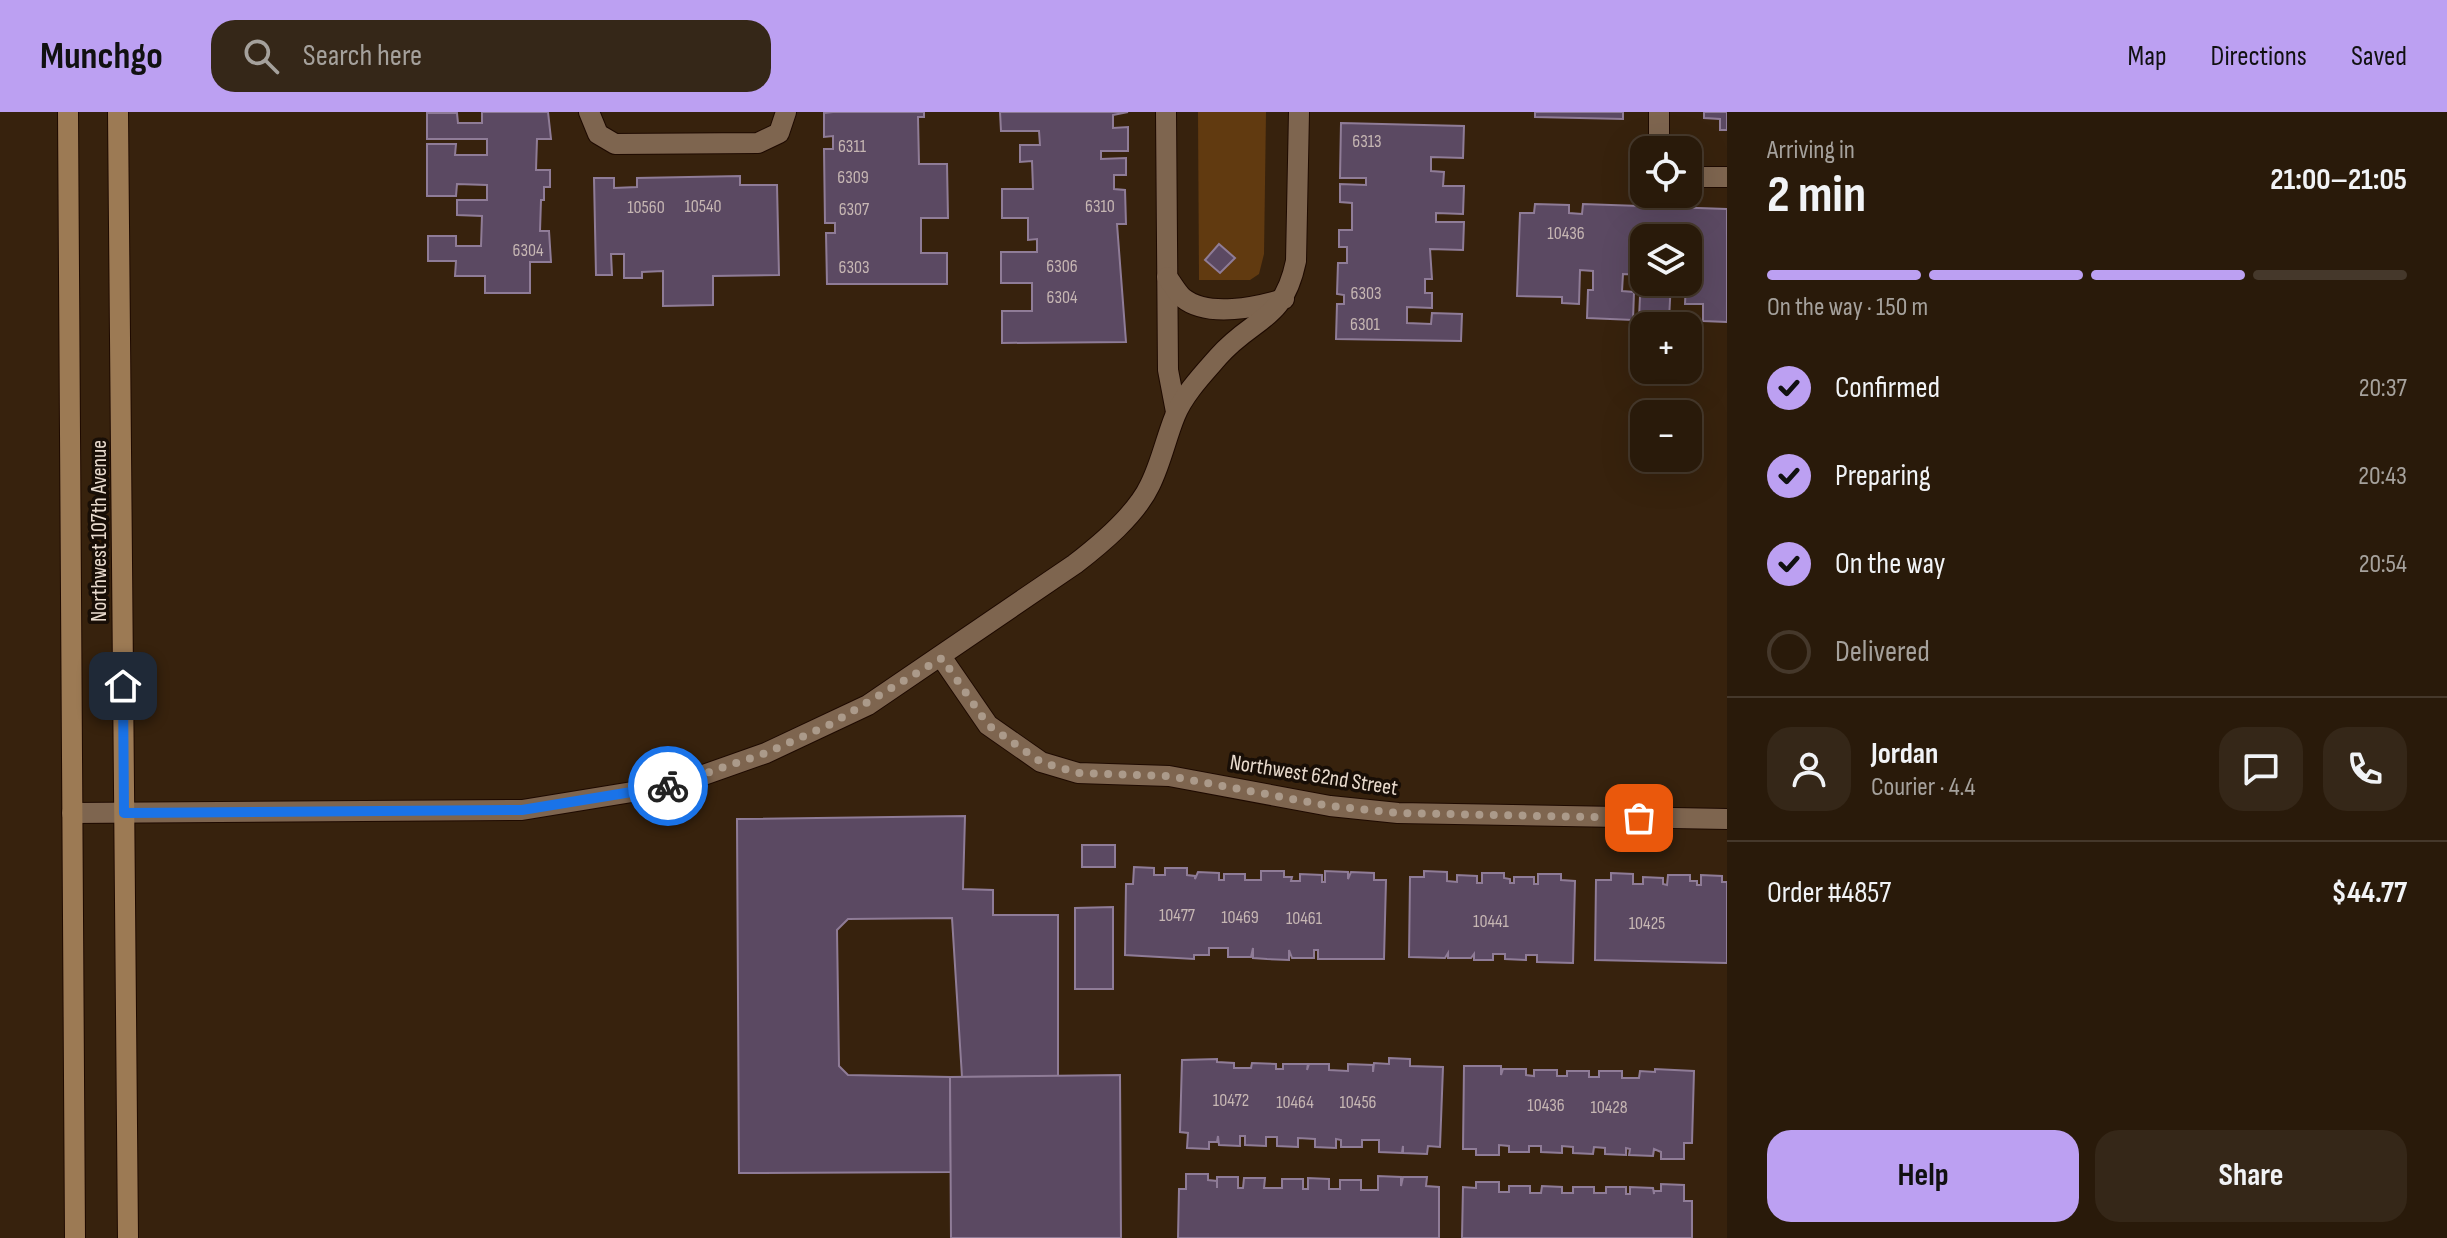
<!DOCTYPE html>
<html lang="en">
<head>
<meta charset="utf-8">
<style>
  :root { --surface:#291a0a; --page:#352718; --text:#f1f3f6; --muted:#a5a19c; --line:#45382b; --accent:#bca0f2 }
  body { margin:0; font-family:"Sofia Sans Condensed",sans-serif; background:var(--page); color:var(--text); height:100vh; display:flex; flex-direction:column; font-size:30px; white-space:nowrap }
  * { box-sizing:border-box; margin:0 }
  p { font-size:26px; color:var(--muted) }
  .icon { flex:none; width:44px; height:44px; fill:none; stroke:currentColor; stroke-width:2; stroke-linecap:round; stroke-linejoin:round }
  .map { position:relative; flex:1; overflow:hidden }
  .drawer { display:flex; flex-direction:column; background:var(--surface); width:720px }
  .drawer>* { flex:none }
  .tools { position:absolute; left:1630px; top:24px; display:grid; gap:16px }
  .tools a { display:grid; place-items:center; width:72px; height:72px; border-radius:16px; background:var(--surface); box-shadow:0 8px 32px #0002,0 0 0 2px var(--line); font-size:40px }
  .pin { position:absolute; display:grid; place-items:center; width:68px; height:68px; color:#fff; margin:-34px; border-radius:16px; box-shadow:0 4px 12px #0006 }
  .courier { position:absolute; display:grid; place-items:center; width:80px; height:80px; margin:-40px; border:6px solid #1a73e8; border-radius:50%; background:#fff; color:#222; box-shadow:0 2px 10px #0007 }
  .head em { font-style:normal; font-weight:700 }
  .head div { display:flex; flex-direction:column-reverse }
  .head { display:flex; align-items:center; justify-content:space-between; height:136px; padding:0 40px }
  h1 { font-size:52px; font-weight:700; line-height:60px }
  .bar { display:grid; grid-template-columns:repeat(4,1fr); gap:12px 8px; align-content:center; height:96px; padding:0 40px }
  .bar i { height:10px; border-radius:6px; background:var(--line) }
  .bar .current { background:var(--accent) }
  .bar p { grid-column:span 4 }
  .line { display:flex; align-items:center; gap:20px; padding:0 40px; border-top:2px solid var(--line) }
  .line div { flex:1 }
  .round { display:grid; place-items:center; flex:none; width:84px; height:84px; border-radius:24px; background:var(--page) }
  ol { padding:0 40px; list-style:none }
  li { display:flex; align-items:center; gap:24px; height:88px }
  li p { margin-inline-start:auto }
  li .icon { padding:8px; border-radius:50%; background:var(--accent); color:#111; stroke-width:4 }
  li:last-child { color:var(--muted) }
  li i { width:44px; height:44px; border:4px solid var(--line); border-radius:50% }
  .action { display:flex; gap:16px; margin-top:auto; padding:16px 40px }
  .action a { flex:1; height:92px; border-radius:24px; background:var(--accent); color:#111; font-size:32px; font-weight:700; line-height:92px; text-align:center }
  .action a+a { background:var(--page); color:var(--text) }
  header { display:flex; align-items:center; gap:48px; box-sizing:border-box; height:112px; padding:0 40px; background:var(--accent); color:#111 }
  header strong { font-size:38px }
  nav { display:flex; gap:44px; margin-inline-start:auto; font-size:28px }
  .search { width:560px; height:72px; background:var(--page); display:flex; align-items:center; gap:20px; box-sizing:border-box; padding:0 28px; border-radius:24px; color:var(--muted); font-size:30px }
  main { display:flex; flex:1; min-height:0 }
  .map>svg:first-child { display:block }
  .green { fill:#613a10 }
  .building { fill:#5b4962; stroke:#8f7c97; stroke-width:2 }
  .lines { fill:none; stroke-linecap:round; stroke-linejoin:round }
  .street-casing { stroke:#1e0a00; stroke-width:22 }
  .secondary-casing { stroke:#1e0a00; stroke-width:22 }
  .street { stroke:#7e654f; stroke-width:20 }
  .secondary { stroke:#9c7a54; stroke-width:20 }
  .done { stroke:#ab9a8a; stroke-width:8; stroke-dasharray:0 14.4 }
  .route { stroke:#1a73e8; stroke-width:10 }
  .labels { text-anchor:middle; stroke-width:7; stroke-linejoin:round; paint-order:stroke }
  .number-label { font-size:18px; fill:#c6b6b3 }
  .street-label { font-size:22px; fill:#e9dbce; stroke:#180e06 }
</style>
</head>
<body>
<header>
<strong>Munchgo</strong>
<div class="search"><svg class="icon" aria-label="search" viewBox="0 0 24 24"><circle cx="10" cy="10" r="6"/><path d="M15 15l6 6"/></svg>Search here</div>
<nav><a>Map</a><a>Directions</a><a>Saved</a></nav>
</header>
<main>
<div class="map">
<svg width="1727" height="1126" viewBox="0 0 1727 1126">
  <rect width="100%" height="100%" fill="#37220d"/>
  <polygon class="green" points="1198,0 1266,0 1264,142 1259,162 1250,168 1199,168"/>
  <g class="building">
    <polygon points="482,0 548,0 551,27 537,27 536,58 550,58 550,75 544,75 544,88 541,88 540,119 549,119 551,150 530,150 530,181 485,181 485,164 455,164 456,149 428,149 428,124 456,124 456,134 481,134 482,104 457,103 457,88 487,88 487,73 457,72 456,84 427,84 427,32 456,32 455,43 487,43 487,27 427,27 427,1 457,1 458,11 482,11"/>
    <polygon points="833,0 924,0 924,5 918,5 919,52 947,52 948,106 921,106 921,141 947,141 947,172 827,172 826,121 835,121 835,111 825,111 824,37 833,37 833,24 824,25 824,1"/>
    <polygon points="1000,0 1128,0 1113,3 1113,16 1128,15 1128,39 1101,39 1101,47 1126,46 1126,63 1114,63 1114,77 1125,78 1126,112 1117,112 1126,230 1002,231 1002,199 1032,199 1032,171 1001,171 1001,140 1037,140 1037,127 1028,128 1028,106 1002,106 1002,77 1033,77 1032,49 1020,50 1020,33 1040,33 1039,19 1001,19"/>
    <polygon points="1535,0 1623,0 1623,7 1535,5"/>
    <polygon points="1704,0 1727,0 1727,18 1720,18 1720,7 1704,6"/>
    <polygon points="1341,11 1464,14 1463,46 1431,45 1431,59 1444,60 1443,74 1464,74 1463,102 1436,101 1436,110 1464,110 1463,138 1430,137 1432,167 1425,167 1425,181 1432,181 1432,196 1407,195 1407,211 1431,212 1432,201 1462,202 1461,229 1336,227 1337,192 1344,192 1344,183 1337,182 1338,151 1347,151 1347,135 1339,135 1339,118 1352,118 1352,91 1340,90 1340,72 1366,73 1366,66 1340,66"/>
    <polygon points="740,64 740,73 777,73 779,163 713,164 713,193 663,194 663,159 642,160 642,166 624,166 624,142 611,142 612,163 596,163 594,66 614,66 614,76 637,75 637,66"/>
    <polygon points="1535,92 1569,93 1569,101 1582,102 1583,92 1727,97 1727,210 1703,209 1703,192 1685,192 1688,126 1644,126 1644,170 1671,170 1669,207 1639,206 1641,163 1623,162 1622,179 1634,180 1633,208 1587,206 1588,178 1593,178 1593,159 1580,158 1579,192 1562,191 1562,185 1517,184 1520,101 1534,101"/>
    <polygon points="1219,132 1235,146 1220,161 1205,148"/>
    <polygon points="965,704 963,777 993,778 993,803 1058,803 1058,964 962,965 952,806 848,807 837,818 839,954 848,963 950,965 951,1060 739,1061 737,707"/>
    <rect x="1082" y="733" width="33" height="22"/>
    <polygon points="1134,755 1154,756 1154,763 1165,763 1165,756 1187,756 1187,763 1195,764 1195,767 1198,760 1219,761 1219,768 1224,768 1224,762 1245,762 1245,768 1261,768 1261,759 1284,759 1284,765 1292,765 1291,769 1300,769 1300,762 1322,763 1322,770 1325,770 1325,759 1348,760 1348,767 1351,760 1374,761 1374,768 1386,768 1384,847 1318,847 1318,838 1314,838 1314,846 1292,846 1289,838 1289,848 1267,847 1253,846 1253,836 1251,845 1228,845 1228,836 1209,836 1209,843 1194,843 1194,847 1125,843 1126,772 1133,772"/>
    <polygon points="1424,759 1447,760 1447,769 1457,770 1457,763 1477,764 1477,771 1482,771 1482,761 1504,761 1504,766 1510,767 1510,771 1514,771 1514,765 1534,765 1534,772 1538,772 1538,762 1561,762 1561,768 1575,769 1573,851 1537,850 1537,843 1526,843 1526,848 1505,847 1505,842 1493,842 1493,848 1474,848 1474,842 1471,846 1448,846 1448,841 1445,846 1409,845 1410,765 1424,765"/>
    <polygon points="1611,761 1633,762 1633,772 1643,772 1643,765 1663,766 1663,772 1667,773 1668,763 1690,763 1690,769 1697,769 1697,773 1701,773 1701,763 1722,764 1722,770 1727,770 1727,851 1595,848 1596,768 1611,768"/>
    <polygon points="1113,795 1113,877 1075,877 1075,796"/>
    <polygon points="1389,946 1410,947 1410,954 1443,955 1440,1035 1428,1034 1427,1042 1403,1041 1403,1034 1402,1041 1379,1040 1379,1028 1362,1028 1362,1035 1341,1035 1341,1028 1336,1027 1336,1036 1315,1035 1315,1027 1298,1026 1298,1035 1277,1034 1277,1025 1266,1025 1266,1034 1245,1033 1245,1024 1240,1024 1240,1034 1219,1033 1218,1024 1217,1030 1209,1030 1209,1037 1187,1036 1188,1021 1180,1020 1182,948 1217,947 1217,950 1234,951 1234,956 1251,956 1252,951 1276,952 1276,957 1283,957 1283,952 1308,952 1307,958 1309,952 1329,952 1329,958 1348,959 1348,952 1373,953 1373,960 1374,951 1389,952"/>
    <polygon points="1464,954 1501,954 1501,963 1503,957 1526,957 1526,963 1534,964 1534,958 1557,958 1557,964 1567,964 1567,959 1589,959 1589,965 1599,965 1599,959 1622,959 1622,966 1639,966 1640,959 1655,960 1655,957 1694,959 1692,1031 1684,1031 1684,1047 1661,1047 1661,1040 1654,1037 1653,1044 1629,1043 1630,1037 1626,1036 1626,1043 1605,1042 1605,1036 1594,1035 1593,1042 1573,1041 1573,1035 1562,1034 1562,1041 1541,1040 1541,1034 1529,1034 1529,1040 1509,1040 1509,1034 1499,1033 1499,1043 1476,1043 1476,1037 1463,1037"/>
    <polygon points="1120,963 1121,1126 951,1126 950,965"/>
    <polygon points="1186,1062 1208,1062 1208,1068 1217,1069 1217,1076 1217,1065 1238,1065 1238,1076 1243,1076 1244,1066 1265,1066 1264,1076 1282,1076 1282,1067 1303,1067 1303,1077 1308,1077 1308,1066 1329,1067 1329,1077 1340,1077 1340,1068 1361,1068 1361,1078 1378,1078 1378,1064 1401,1065 1401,1074 1403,1065 1427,1065 1426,1074 1439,1075 1439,1126 1178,1126 1179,1077 1186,1077"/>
    <polygon points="1476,1070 1499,1070 1499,1080 1509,1080 1509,1074 1530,1074 1530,1081 1541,1081 1542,1074 1562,1075 1562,1081 1573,1081 1573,1075 1594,1075 1594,1081 1606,1081 1606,1075 1626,1075 1626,1082 1630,1082 1630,1075 1653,1076 1654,1082 1654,1079 1661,1079 1661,1072 1684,1073 1684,1089 1692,1089 1692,1126 1462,1126 1463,1075 1476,1076"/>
  </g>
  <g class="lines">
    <g class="street-casing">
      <g id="street">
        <polyline points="589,0 598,22 615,32 758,31 779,21 786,0"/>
        <polyline points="1166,0 1168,258 1176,300"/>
        <polyline points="1659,38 1659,0"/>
        <polyline points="1688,65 1727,65"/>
        <path d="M1167 165C1172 171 1177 181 1183 186 1208 206 1257 195 1284 187"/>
        <polyline points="942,546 988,613 1041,650 1078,661 1169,664 1330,694 1398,701 1727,707"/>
        <path d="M72 701 522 698 675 673 766 641 868 593 1075 452C1101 432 1136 403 1150 373 1161 351 1166 326 1175 304 1183 283 1204 261 1218 245 1254 204 1283 211 1296 149L1299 0"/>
      </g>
    </g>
    <g class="secondary-casing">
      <g id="secondary">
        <polyline points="68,0 75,1126"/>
        <polyline points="118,0 128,1126"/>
      </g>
    </g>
    <use href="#street" class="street"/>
    <use href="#secondary" class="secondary"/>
  </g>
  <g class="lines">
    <polyline class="done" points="668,674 766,641 831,612 942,546 988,613 1041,650 1078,661 1169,664 1330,694 1398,701 1639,706"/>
    <polyline class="route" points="123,574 124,701 522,698 668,674"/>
  </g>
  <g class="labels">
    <g class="number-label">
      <text x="1367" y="35">6313</text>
      <text x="852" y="40">6311</text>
      <text x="853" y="71">6309</text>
      <text x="703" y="100">10540</text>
      <text x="1100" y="100">6310</text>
      <text x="646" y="101">10560</text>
      <text x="854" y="103">6307</text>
      <text x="1566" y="127">10436</text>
      <text x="528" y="144">6304</text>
      <text x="1062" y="160">6306</text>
      <text x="854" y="161">6303</text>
      <text x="1366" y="187">6303</text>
      <text x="1062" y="191">6304</text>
      <text x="1365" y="218">6301</text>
      <text x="1177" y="809">10477</text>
      <text x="1240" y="811">10469</text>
      <text x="1304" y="812">10461</text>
      <text x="1491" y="815">10441</text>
      <text x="1647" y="817">10425</text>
      <text x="1231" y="994">10472</text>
      <text x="1295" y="996">10464</text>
      <text x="1358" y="996">10456</text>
      <text x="1546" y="999">10436</text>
      <text x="1609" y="1001">10428</text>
    </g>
    <g class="street-label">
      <text transform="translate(98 419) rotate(-90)" y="8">Northwest 107th Avenue</text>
      <text transform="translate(1314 662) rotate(9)" y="8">Northwest 62nd Street</text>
    </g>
  </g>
</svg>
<div class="tools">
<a><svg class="icon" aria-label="locate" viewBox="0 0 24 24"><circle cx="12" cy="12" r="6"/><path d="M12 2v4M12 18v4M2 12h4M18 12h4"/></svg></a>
<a><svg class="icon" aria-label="layers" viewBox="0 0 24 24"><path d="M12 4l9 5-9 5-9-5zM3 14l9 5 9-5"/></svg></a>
<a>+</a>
<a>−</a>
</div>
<div class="pin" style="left:1639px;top:706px;background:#ea580c"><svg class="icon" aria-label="bag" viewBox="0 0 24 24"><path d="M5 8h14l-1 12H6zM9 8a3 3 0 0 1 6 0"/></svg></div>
<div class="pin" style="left:123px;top:574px;background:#1f2937"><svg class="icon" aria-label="home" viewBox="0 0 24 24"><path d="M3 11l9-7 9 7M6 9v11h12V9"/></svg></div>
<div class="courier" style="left:668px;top:674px"><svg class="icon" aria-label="bike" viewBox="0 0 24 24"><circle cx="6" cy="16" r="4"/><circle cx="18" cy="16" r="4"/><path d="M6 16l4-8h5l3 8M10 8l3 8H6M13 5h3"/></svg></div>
</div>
<section class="drawer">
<div class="head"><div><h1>2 min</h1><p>Arriving in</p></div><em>21:00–21:05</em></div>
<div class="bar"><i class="current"></i><i class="current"></i><i class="current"></i><i></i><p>On the way · 150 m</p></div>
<ol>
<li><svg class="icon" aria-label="check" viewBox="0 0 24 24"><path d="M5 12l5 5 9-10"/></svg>Confirmed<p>20:37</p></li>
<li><svg class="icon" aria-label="check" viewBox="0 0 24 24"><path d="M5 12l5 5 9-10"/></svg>Preparing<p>20:43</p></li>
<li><svg class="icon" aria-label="check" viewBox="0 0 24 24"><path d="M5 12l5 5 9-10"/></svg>On the way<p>20:54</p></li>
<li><i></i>Delivered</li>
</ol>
<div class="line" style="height:144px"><a class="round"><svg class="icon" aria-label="person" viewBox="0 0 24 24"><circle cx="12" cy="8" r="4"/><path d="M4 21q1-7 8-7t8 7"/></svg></a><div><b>Jordan</b><p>Courier · 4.4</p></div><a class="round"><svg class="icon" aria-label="chat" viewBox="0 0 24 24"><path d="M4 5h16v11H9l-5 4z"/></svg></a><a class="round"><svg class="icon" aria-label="phone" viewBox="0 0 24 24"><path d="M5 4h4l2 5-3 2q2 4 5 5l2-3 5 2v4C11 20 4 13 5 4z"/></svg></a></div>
<div class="line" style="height:104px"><div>Order #4857</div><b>$44.77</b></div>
<div class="action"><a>Help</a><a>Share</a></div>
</section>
</main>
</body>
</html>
